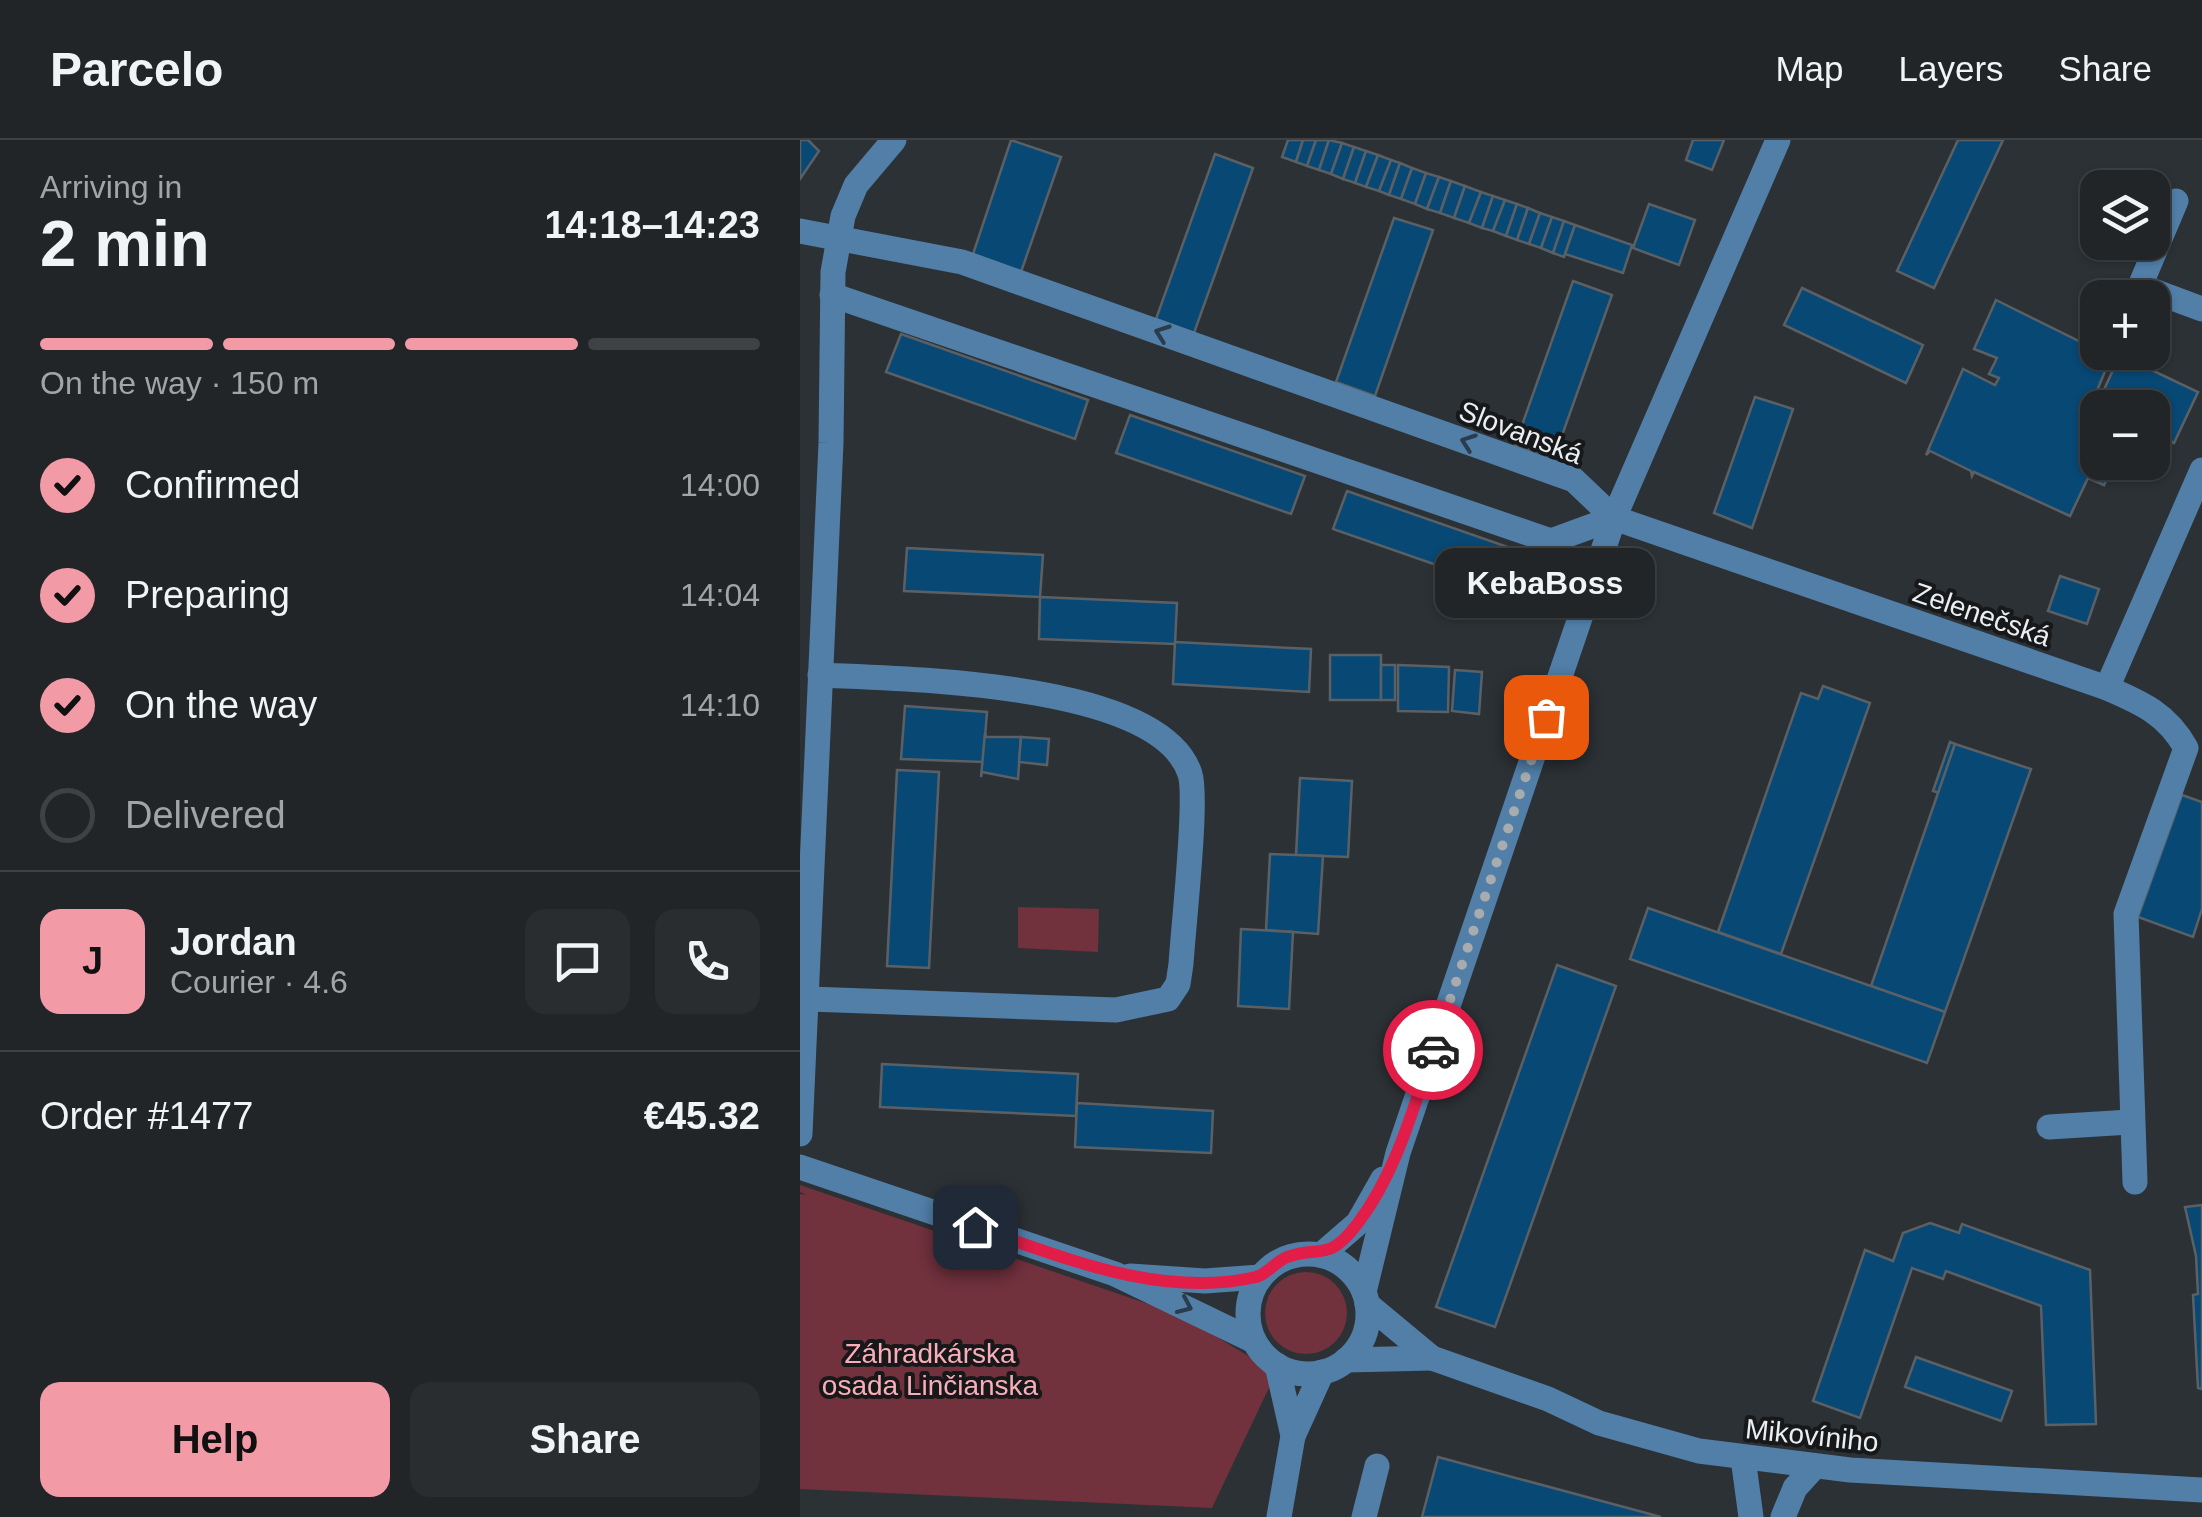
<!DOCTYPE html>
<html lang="en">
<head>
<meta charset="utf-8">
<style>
  :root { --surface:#212528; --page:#292d30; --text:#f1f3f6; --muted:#a2a5a8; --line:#3e4245; --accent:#f39aa7 }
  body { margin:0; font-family:Arial,sans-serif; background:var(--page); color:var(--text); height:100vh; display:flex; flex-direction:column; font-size:38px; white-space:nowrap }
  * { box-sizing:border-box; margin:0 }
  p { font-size:32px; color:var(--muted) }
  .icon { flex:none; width:55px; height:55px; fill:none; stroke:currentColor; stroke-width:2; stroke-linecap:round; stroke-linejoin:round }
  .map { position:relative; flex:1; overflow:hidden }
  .details { display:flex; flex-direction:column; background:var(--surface); width:800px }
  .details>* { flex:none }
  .tools { position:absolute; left:1280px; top:30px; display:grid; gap:20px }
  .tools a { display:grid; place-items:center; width:90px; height:90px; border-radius:20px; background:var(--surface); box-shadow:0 2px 8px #0004,0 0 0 2px var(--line); font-size:50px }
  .pin { position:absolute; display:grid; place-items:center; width:85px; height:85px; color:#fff; margin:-42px; border-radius:20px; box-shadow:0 5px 15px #0006 }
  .courier { position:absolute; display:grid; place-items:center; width:100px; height:100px; margin:-50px; border:8px solid #e11d48; border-radius:50%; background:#fff; color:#222; box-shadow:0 2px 12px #0007 }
  .bubble { position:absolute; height:70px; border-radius:20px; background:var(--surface); box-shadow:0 2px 8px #0004,0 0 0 2px var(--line); font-size:32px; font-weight:700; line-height:70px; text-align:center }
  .headline em { font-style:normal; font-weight:700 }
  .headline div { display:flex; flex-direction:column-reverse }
  .headline { display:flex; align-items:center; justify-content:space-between; height:170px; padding:0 40px }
  h1 { font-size:65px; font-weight:700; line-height:75px }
  .bar { display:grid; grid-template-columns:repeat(4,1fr); gap:15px 10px; align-content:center; height:120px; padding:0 40px }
  .bar i { height:12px; border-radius:8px; background:var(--line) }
  .bar .selected { background:var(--accent) }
  .bar p { grid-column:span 4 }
  .line { display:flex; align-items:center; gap:25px; padding:0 40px; border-top:2px solid var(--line) }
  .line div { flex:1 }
  .round { display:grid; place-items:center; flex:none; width:105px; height:105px; border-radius:20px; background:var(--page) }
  ol { padding:0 40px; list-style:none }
  li { display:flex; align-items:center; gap:30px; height:110px }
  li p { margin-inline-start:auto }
  li .icon { padding:10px; border-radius:50%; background:var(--accent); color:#111; stroke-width:4 }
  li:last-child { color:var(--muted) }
  li i { width:55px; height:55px; border:5px solid var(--line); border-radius:50% }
  .button { display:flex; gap:20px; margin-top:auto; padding:20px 40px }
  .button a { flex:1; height:115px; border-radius:20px; background:var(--accent); color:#111; font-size:40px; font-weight:700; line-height:115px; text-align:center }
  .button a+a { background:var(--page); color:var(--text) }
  header { display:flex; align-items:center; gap:60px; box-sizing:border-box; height:140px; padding:0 50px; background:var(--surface); border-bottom:2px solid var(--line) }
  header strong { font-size:48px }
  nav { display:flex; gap:55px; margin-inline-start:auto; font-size:35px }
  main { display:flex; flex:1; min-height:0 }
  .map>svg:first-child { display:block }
  .green { fill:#71313d }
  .building { fill:#074875; stroke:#5b6065; stroke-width:2.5 }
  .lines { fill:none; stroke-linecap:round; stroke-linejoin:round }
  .minor { stroke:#517fa8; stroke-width:25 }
  .oneway { stroke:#2b3c4c }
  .done { stroke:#a8acaf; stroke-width:10; stroke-dasharray:0 18 }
  .route { stroke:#e11d48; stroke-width:12 }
  .labels { text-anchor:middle; stroke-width:8; stroke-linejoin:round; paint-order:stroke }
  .street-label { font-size:28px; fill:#ebeef1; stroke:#16181a }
  .park-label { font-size:28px; fill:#faadb8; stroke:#16181a }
</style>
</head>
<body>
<header>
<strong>Parcelo</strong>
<nav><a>Map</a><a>Layers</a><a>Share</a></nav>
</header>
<main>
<section class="details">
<div class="headline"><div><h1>2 min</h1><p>Arriving in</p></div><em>14:18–14:23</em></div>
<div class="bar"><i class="selected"></i><i class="selected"></i><i class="selected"></i><i></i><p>On the way · 150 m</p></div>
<ol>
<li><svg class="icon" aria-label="check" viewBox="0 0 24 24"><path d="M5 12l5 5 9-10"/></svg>Confirmed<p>14:00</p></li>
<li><svg class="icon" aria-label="check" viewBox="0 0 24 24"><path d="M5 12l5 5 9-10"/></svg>Preparing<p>14:04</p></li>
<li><svg class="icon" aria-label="check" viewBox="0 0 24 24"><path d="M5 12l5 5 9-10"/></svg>On the way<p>14:10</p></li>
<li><i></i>Delivered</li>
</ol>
<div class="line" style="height:180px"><b class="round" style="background:var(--accent);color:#111">J</b><div><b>Jordan</b><p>Courier · 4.6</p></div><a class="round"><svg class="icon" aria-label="chat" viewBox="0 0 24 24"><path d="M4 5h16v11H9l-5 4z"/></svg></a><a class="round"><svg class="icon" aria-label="phone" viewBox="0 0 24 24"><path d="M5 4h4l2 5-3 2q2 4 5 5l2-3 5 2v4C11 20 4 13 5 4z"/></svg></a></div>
<div class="line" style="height:130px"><div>Order #1477</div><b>€45.32</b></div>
<div class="button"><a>Help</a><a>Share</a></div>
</section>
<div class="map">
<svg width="1402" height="1377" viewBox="0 0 1402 1377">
  <rect width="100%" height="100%" fill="#2c3135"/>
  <g class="green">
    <polygon points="218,767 299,769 298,812 218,808"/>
    <polygon points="0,1045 354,1166 399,1186 476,1233 412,1368 0,1349 0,1054 7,1055 0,1052"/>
    <circle cx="506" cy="1173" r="41"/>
  </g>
  <g class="building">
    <polygon points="0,0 8,0 19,11 0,39"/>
    <polygon points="211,0 261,17 221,132 173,114"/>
    <polygon points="488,0 503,0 496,22 482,17"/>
    <polygon points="503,0 516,0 507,26 496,22"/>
    <polygon points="516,0 529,0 519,30 507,26"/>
    <polygon points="529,0 542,3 531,34 519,30"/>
    <polygon points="893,0 924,0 912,30 886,20"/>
    <polygon points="1158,0 1203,0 1134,148 1097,131"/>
    <polygon points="542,3 554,7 543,39 531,34"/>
    <polygon points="554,7 566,11 555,43 543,39"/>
    <polygon points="566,11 578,15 566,47 555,43"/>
    <polygon points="415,14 453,28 394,193 356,179"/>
    <polygon points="578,15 591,20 579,51 566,47"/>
    <polygon points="591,20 600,23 589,55 579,51"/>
    <polygon points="600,23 612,28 601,59 589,55"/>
    <polygon points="612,28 626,33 615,64 601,59"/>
    <polygon points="626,33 639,37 627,69 615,64"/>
    <polygon points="639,37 651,41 640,73 627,69"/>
    <polygon points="651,41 665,46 654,78 640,73"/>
    <polygon points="665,46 681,52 669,83 654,78"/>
    <polygon points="681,52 693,56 682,88 669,83"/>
    <polygon points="693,56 705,60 693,91 682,88"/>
    <polygon points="705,60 717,64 706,96 693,91"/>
    <polygon points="717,64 728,68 717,100 706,96"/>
    <polygon points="849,64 895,80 879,125 833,108"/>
    <polygon points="728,68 740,73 729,104 717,100"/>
    <polygon points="740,73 752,77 741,108 729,104"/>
    <polygon points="752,77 764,81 753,113 741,108"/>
    <polygon points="594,78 633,90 575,256 536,242"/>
    <polygon points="764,81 775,85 764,117 753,113"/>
    <polygon points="775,85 832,105 823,133 765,114"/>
    <polygon points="773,141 812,155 754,318 715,305"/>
    <polygon points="1002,148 1123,205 1106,243 984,185"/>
    <polygon points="1196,160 1311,217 1285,279 1298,285 1298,322 1315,322 1304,345 1288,338 1270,376 1174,332 1172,336 1171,331 1130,311 1126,315 1163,229 1195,245 1199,238 1189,234 1197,218 1174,209"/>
    <polygon points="101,194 288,260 275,299 86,232"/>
    <polygon points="1320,215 1398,252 1374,303 1352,293 1352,268 1296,267"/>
    <polygon points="955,257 993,269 952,388 914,373"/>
    <polygon points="330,275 505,336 491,374 316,313"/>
    <polygon points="547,351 722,412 708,450 533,389"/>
    <polygon points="107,408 243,415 240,457 104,451"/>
    <polygon points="1260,436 1299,449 1287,484 1248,471"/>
    <polygon points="240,457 377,463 375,504 239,499"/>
    <polygon points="375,502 511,509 509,552 373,544"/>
    <rect x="530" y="515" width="51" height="45"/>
    <rect x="581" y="525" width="14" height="35"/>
    <polygon points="598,525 649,527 648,572 598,571"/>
    <polygon points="655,530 682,532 679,574 652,571"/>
    <polygon points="1023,546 1070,563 981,814 918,792 1001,553 1018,559"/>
    <polygon points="105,566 187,572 183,622 101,619"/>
    <polygon points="185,593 186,597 221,597 218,639 182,632 181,637"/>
    <polygon points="221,597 249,599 247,625 219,622"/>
    <polygon points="1150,602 1155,604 1139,653 1133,651"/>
    <polygon points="1155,604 1231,629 1145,872 1071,846"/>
    <polygon points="97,630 139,632 129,828 87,826"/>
    <polygon points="500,638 552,641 548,717 496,715"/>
    <polygon points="1382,655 1402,662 1402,769 1393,797 1338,777"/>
    <polygon points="470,714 523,716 518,794 466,790"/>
    <polygon points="848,768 1145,872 1127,923 830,819"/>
    <polygon points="441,789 493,792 489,869 438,866"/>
    <polygon points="757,825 816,846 695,1187 636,1167"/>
    <polygon points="82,924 278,934 276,976 80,967"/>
    <polygon points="277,963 413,971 411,1013 275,1007"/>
    <polygon points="1402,1065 1402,1249 1398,1248 1393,1155 1398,1154 1396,1116 1385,1067"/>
    <polygon points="1130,1083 1159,1093 1162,1084 1290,1130 1296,1284 1246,1285 1241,1166 1146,1131 1143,1139 1112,1128 1060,1278 1013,1261 1065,1110 1093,1121 1103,1093"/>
    <polygon points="1116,1217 1212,1251 1201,1281 1105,1247"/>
    <polygon points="638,1317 861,1377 622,1377"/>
  </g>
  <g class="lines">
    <g class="minor">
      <polyline points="1376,61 1340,146 1402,169"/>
      <polyline points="0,91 162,122 774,340 814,378 1307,548 1402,330"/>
      <polyline points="32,155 751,401 814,378"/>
      <path d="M1307 548C1342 563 1367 574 1386 608L1326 774 1335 1042"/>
      <path d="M9 859 316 870 368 859 378 844 381 824C383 789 398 659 390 634 360 541 101 539 20 535"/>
      <polyline points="1249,987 1330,982"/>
      <polyline points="0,994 31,303 33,132 43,76 56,45 94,0"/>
      <polyline points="0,1027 315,1134 454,1201"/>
      <circle cx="508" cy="1174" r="60"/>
      <polyline points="521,1115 558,1083 583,1039"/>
      <polyline points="330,1136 405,1141 460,1137"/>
      <polyline points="564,1152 598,1013 814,378 978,0"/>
      <polyline points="567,1164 632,1218 748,1259 799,1283 899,1311 1050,1330 1402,1350"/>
      <polyline points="546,1220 632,1218"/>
      <polyline points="477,1225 493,1296 479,1377"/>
      <polyline points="493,1296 522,1232"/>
      <polyline points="943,1318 951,1377"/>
      <polyline points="564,1377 577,1326"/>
      <polyline points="983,1377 995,1348 1015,1326"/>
    </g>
  </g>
  <defs><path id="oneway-chevron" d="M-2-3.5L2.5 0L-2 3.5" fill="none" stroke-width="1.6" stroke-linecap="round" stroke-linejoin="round" transform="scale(2.5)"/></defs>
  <g class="oneway">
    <use href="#oneway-chevron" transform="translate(362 193) rotate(-160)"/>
    <use href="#oneway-chevron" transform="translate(668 302) rotate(-160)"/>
    <use href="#oneway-chevron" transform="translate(385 1166) rotate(24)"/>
  </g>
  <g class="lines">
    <polyline class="done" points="633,910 746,577"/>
    <path class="route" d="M175 1087C263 1117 360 1159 456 1137 466 1135 475 1122 487 1117 521 1105 528 1123 558 1083 596 1033 613 969 633 910"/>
  </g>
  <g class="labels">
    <g class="street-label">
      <text transform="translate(721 292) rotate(21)" y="10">Slovanská</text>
      <text transform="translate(1182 474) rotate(19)" y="10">Zelenečská</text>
      <text transform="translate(1012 1295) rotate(6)" y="10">Mikovíniho</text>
    </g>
    <g class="park-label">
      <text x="130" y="1223">Záhradkárska<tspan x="130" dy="32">osada Linčianska</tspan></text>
    </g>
  </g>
</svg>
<div class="tools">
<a><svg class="icon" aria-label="layers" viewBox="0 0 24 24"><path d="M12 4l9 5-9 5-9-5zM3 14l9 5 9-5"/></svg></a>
<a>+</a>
<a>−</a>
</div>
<div class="pin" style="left:746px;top:577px;background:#ea580c"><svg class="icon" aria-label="bag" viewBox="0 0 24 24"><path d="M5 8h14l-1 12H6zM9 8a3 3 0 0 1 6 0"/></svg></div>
<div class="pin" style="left:175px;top:1087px;background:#1f2937"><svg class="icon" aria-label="home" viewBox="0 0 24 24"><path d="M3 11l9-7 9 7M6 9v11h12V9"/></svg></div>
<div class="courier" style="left:633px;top:910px"><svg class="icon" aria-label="car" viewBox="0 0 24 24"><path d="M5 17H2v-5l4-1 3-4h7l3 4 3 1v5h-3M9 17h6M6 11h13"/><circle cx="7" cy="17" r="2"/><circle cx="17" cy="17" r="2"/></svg></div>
<div class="bubble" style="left:635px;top:408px;width:220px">KebaBoss</div>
</div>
</main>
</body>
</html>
